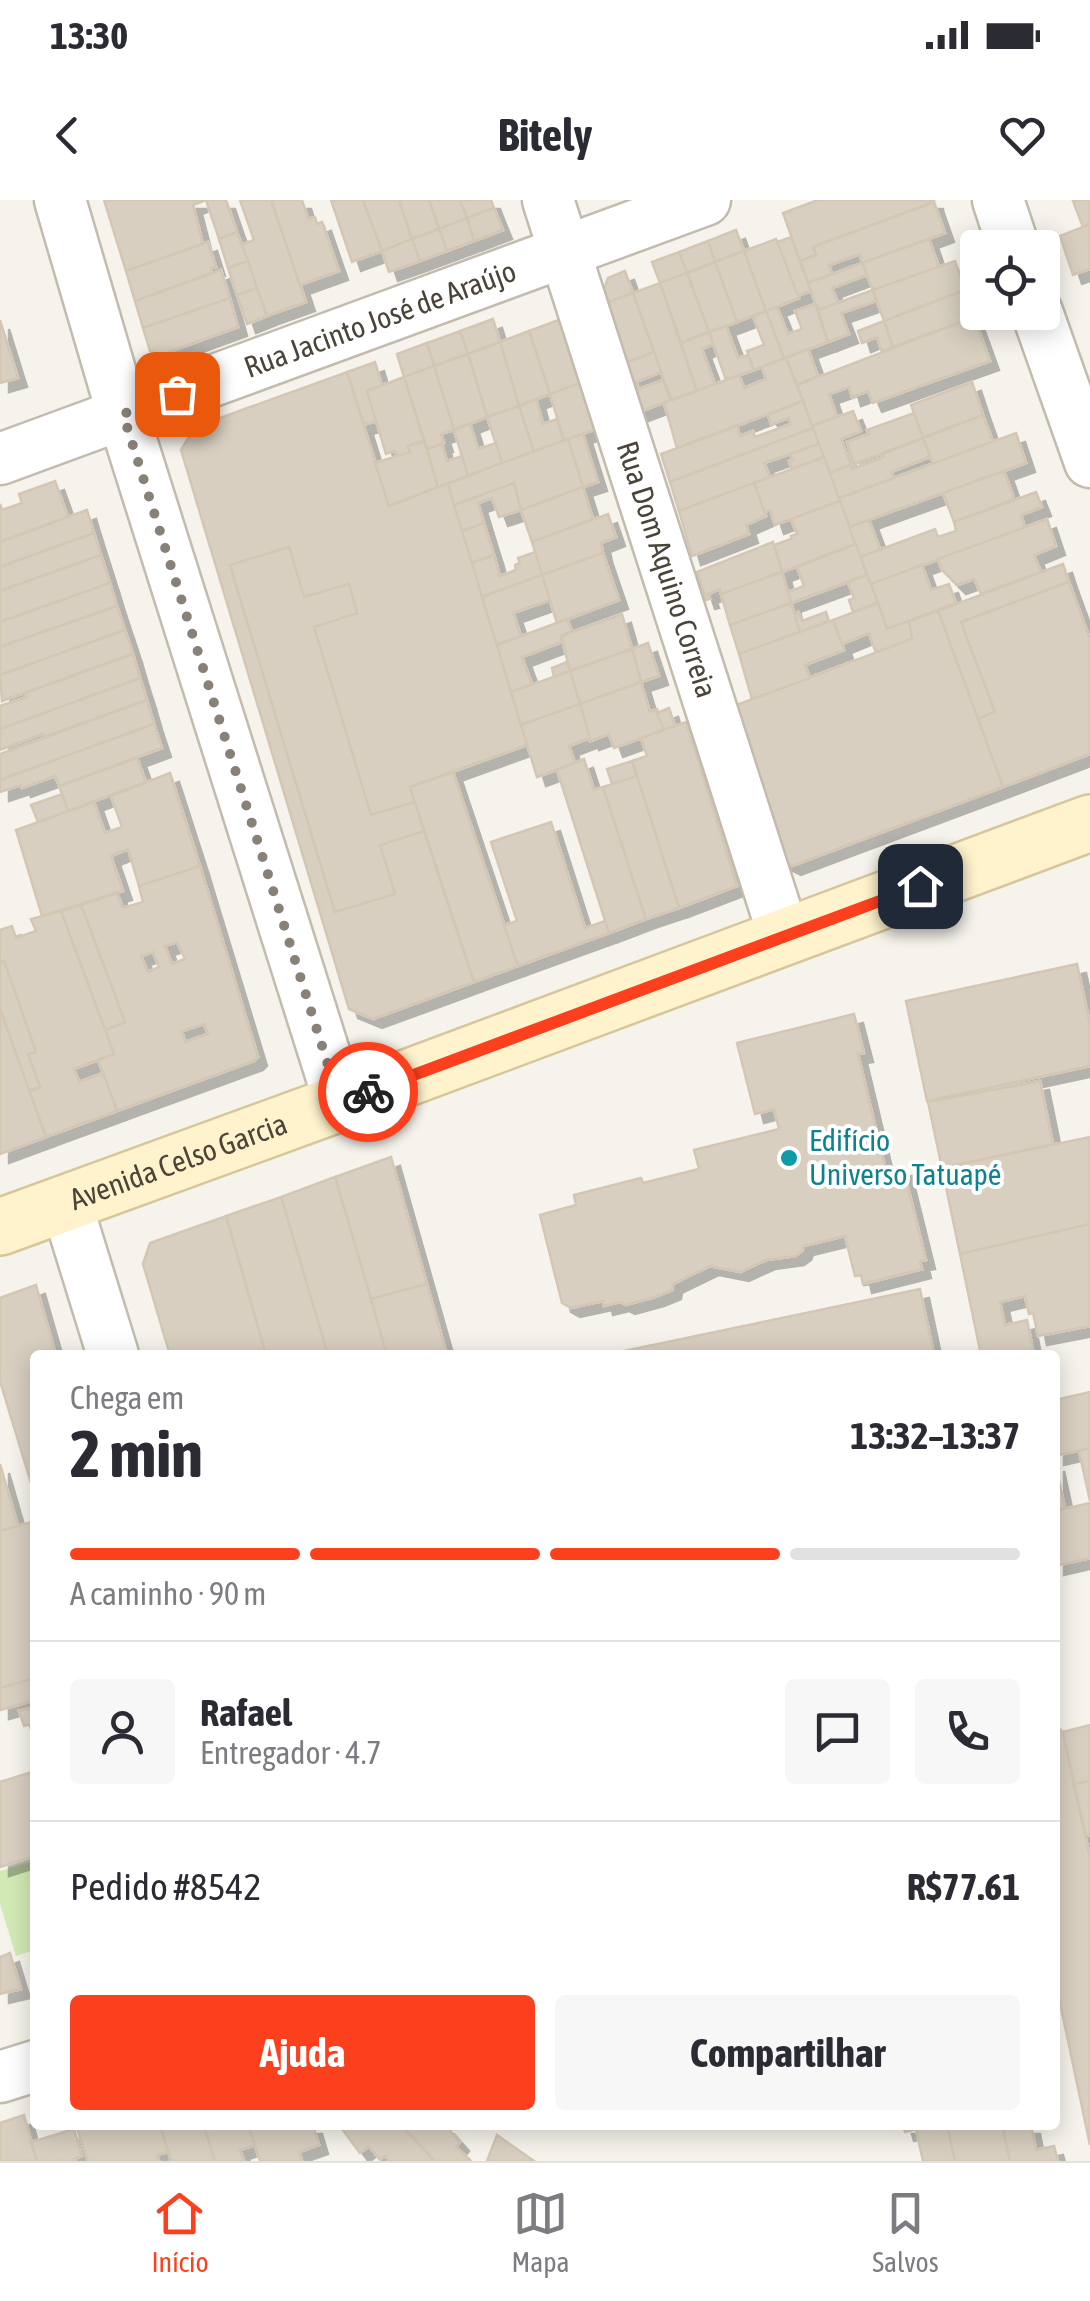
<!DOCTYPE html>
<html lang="pt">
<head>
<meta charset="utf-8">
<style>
  :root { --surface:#fff; --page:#f7f7f7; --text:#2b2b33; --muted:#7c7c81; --line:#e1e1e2; --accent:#fc3f1d }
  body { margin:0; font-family:"Asap Condensed",sans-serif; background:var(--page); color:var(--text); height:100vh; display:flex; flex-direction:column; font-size:38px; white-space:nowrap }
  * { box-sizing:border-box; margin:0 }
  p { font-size:32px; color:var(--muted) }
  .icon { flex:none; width:55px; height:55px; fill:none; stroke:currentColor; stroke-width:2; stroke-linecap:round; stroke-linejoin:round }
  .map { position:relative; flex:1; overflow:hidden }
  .details { position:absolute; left:30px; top:1150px; width:1030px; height:780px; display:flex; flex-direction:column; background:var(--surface); border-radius:10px; box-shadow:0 5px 25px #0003 }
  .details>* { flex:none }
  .controls { position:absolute; left:960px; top:30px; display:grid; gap:20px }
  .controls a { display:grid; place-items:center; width:100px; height:100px; border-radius:10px; background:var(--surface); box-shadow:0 5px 25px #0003; font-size:50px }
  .pin { position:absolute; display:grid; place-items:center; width:85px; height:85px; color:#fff; margin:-42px; border-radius:20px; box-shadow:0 5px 15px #0006 }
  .courier { position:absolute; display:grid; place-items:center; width:100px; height:100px; margin:-50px; border:8px solid #fc3f1d; border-radius:50%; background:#fff; color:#222; box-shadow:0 2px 12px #0007 }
  .summary em { font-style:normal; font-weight:700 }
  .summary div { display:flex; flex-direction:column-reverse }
  .summary { display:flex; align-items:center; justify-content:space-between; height:170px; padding:0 40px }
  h1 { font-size:65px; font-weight:700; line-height:75px }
  .bar { display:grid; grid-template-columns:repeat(4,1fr); gap:15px 10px; align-content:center; height:120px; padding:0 40px }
  .bar i { height:12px; border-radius:8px; background:var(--line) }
  .bar .selected { background:var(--accent) }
  .bar p { grid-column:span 4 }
  .line { display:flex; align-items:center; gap:25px; padding:0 40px; border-top:2px solid var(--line) }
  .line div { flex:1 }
  .round { display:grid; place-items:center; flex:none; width:105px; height:105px; border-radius:10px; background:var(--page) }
  .cta { display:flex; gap:20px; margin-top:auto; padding:20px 40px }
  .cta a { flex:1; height:115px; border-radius:10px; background:var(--accent); color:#fff; font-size:40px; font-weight:700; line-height:115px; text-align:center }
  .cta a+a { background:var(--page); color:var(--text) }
  .status { display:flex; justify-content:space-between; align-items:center; height:70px; padding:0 50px; background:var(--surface); direction:ltr }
  .status svg { height:28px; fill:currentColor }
  header { display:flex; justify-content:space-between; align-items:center; height:130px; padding:0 40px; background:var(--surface); font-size:45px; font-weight:700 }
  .tabs { display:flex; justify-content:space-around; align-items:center; height:140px; border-top:2px solid var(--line); background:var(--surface); font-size:28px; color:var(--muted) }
  .tabs a { display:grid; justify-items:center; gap:5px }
  .tabs .selected { color:var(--accent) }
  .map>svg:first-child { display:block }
  .green { fill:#d2eab5 }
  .building { fill:#d8cfc1; stroke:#d3c7b4; stroke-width:2.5; fill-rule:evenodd; filter:url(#shadow) }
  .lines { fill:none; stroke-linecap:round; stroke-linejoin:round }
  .minor-casing { stroke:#c2bbae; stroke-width:55 }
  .secondary-casing { stroke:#d6c79b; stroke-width:60 }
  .minor { stroke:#fff; stroke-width:50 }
  .secondary { stroke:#fff3cd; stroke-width:55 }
  .done { stroke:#878178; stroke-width:10; stroke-dasharray:0 18 }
  .route { stroke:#fc3f1d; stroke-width:12 }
  .culture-dot { fill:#0f9aa8; stroke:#fff; stroke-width:4 }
  .labels { text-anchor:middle; stroke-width:8; stroke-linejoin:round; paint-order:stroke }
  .street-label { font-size:30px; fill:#4b4439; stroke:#fff }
  .culture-label { font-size:30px; fill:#0d838f; stroke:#fff; text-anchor:start }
</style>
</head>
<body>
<div class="status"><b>13:30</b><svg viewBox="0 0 49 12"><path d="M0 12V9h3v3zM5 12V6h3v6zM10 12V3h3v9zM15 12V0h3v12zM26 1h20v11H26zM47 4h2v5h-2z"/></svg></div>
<header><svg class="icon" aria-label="back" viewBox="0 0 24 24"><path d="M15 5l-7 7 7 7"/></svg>Bitely<svg class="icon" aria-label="heart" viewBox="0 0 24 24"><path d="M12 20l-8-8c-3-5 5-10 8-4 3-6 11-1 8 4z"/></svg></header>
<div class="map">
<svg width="1090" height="1961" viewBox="0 0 1090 1961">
  <defs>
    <filter id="shadow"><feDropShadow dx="9" dy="9" stdDeviation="0" flood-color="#0004"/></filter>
  </defs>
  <rect width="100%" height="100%" fill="#f6f3ec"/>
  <polygon class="green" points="34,1661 35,1750 16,1756 0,1704 0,1671"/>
  <g class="building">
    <polygon points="104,0 226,0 237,32 219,39 206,0 193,5 203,44 126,71"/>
    <polygon points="240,0 271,0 306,102 267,116 241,45 254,40"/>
    <polygon points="271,0 302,0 308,19 315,17 317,24 322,22 339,71 300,85"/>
    <polygon points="331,0 363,0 382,51 352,62"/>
    <polygon points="363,0 399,0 412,39 382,51"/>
    <polygon points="399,0 429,0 439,29 412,39"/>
    <polygon points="429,0 460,0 467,18 439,29"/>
    <polygon points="460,0 491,0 494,8 467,18"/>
    <polygon points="818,0 934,0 934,2 813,47 816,55 800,61 783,13"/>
    <polygon points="1076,0 1090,0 1090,24 1083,27 1073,1"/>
    <polygon points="934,2 945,33 862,63 860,54 829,65 832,74 808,83 800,61 816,55 813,47"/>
    <polygon points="494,8 503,30 474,41 467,18"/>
    <polygon points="467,18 474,41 447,51 439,29"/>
    <polygon points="1090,24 1090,69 1073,75 1060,36"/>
    <polygon points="439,29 447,51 420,61 412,39"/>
    <polygon points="736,30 744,51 715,62 708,41"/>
    <polygon points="237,32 248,61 228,68 219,39"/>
    <polygon points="791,37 811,91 797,96 777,42"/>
    <polygon points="412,39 420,61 389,72 382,51"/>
    <polygon points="776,39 799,98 766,111 744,51"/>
    <polygon points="929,39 939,67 873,90 862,63"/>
    <polygon points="708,41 715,62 687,73 679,52"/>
    <polygon points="208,42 216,67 211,68 212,73 135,101 126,71"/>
    <polygon points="744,51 766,111 737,122 715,62"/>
    <polygon points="679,52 687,73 660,83 652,62"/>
    <polygon points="248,61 257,88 237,95 228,68"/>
    <polygon points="955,61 965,90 884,121 873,90"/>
    <polygon points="715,62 737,122 709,132 687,73"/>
    <polygon points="862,63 867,75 832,88 838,103 818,110 808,83"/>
    <polygon points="221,70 230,98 143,128 135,101"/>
    <polygon points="625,71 633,93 603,104 601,98 608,78"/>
    <polygon points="687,73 709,132 681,143 660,83"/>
    <polygon points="660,83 697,191 671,200 633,93"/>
    <polygon points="257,88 267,116 247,124 237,95"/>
    <polygon points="873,90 876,101 841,113 849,134 828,142 818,110"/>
    <polygon points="965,90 974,117 893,147 884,121"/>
    <polygon points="633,93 654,152 620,165 603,104"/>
    <polygon points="230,98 238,127 161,155 150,151 143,128"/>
    <polygon points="815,104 828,142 784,158 766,111 777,107 788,134 802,129 795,111"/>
    <polygon points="766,111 784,158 754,170 747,151 764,145 753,116"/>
    <polygon points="974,117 990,161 873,203 868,191 852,197 849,187 829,194 837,217 812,226 797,185"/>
    <polygon points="564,118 583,182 550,194 529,131"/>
    <polygon points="493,119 500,142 468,154 460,131"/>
    <polygon points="0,120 18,178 0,183"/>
    <polygon points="884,121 893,147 882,152 877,137 862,143 858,131"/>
    <polygon points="726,126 738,158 748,155 754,170 726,180 709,132"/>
    <polygon points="460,131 468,154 434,166 427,143"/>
    <polygon points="529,131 550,194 519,206 500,142"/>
    <polygon points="709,132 713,144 702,149 715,184 697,191 681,143"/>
    <polygon points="500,142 519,206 487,217 468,154"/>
    <polygon points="427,143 434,166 404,177 397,154"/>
    <polygon points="808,149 818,176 797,185 786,158"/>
    <polygon points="654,152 661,172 636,182 639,189 663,180 671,200 634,214 620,165"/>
    <polygon points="468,154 487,217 454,230 434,166"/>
    <polygon points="786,158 803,201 677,248 664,203 739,175 744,188 766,179 762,167"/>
    <polygon points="375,162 382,185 367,191 377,221 364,225 347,172"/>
    <polygon points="434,166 454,230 441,234 444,243 427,249 404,177"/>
    <polygon points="347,172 389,306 448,283 527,545 410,587 415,602 371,615 314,427 357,413 349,384 304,397 289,347 230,365 335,712 395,694 380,645 424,631 474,782 373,819 349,809 181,250 195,227"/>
    <polygon points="404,177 424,241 408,246 410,252 398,257 395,251 386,254 367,191"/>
    <polygon points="583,182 596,229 564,241 550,194"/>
    <polygon points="972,182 983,215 923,238 911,205"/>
    <polygon points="536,199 543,224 557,219 564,241 534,252 519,206"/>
    <polygon points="803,201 813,228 670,282 661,254 737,226 740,236 753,231 755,237 791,224 789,218 771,224 768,215"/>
    <polygon points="519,206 534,252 502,263 487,217"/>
    <polygon points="853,211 861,231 841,239 851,265 829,273 812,226"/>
    <polygon points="914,213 923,238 854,264 847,242 869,234 867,230"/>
    <polygon points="983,215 993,242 933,264 923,238"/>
    <polygon points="470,224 478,249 496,243 502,263 468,276 454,230"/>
    <polygon points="813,228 819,244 764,263 770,277 679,311 670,282"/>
    <polygon points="1016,233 1026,263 849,327 839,298"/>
    <polygon points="583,234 598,282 583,287 568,239"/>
    <polygon points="923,238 930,257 891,272 894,278 839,298 829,273 851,265 852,269 884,257 882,254"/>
    <polygon points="568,239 583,287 521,310 514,283 454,305 448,283"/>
    <polygon points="424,241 438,287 389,306 375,263 410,252 408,246"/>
    <polygon points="442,244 447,261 462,256 468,276 438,287 427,249"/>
    <polygon points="819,244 824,257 792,269 789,261 793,260 790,254"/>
    <polygon points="824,257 840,301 775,325 770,310 764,312 754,283"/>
    <polygon points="1004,271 1014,299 954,322 943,293"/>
    <polygon points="55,281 68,317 0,342 0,304 2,310 22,303 19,294"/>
    <polygon points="514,283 521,310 499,317 492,298 478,303 484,323 462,331 454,305"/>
    <polygon points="754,283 766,316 746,325 749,334 692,356 679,311"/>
    <polygon points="583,287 593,319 532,342 521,310"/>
    <polygon points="1036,292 1042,307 1021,315 1025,328 871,384 860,357 935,329 938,337 956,331 954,322"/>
    <polygon points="840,301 856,344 782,372 774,345 791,339 791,336 797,334 791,319"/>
    <polygon points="87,310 94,333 0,367 0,342"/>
    <polygon points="608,314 616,337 601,343 603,353 542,375 532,342"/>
    <polygon points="1047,319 1056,346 1034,355 1041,372 981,394 974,379 957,385 942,370 938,359"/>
    <polygon points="869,320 880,349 860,357 849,327"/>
    <polygon points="484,323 494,355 472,363 462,331"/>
    <polygon points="94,333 101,355 0,391 0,367"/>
    <polygon points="773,342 782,372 721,394 720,389 708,394 710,399 706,400 697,372"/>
    <polygon points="856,344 867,375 791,403 788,392 804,386 797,367"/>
    <polygon points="289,347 304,397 349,384 357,413 314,427 371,615 415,602 424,631 380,645 395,694 335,712 230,365"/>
    <polygon points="535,352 542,375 482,397 472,363 494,355 500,376 516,370 515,365 520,363 518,358"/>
    <polygon points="603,353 619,400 557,423 542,375"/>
    <polygon points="101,355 110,383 0,422 0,391"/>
    <polygon points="1063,364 1069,382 961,422 995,512 978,519 938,411"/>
    <polygon points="922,365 931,390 949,384 956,403 887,429 871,384"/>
    <polygon points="782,372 791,403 730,425 721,394"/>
    <polygon points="542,375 550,400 513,413 521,436 497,445 482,397"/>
    <polygon points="867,375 878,403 853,412 849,400 854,398 848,382"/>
    <polygon points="1069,382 1090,439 1090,554 1003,587 978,519 995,512 961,422"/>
    <polygon points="110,383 117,406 0,447 0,422"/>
    <polygon points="791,403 800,432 739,454 730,425"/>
    <polygon points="878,403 887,429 909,421 914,438 876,453 869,433 842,444 833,420"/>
    <polygon points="117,406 125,430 0,475 0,447"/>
    <polygon points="938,411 1003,587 792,666 770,655 726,509 912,439 909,421"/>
    <polygon points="798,412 802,421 826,412 829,421 800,432 795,414"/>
    <polygon points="622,414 632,449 570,471 561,436"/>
    <polygon points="567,419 572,431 561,436 562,442 522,457 532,484 511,492 497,445"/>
    <polygon points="833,420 844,450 805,465 810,478 752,499 739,454"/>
    <polygon points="125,430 133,454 2,501 0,475"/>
    <polygon points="648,443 659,476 641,482 632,449"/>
    <polygon points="632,449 641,482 580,504 570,471"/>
    <polygon points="133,454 140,478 0,529 0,506 27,497 25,493"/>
    <polygon points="567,462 570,471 554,477 552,468"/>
    <polygon points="570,471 580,504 521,525 511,492"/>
    <polygon points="140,478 147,500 44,537 42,534 0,550 0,529"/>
    <polygon points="641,482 650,512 657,509 664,530 614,548 609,534 590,541 580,504"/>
    <polygon points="147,500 154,524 0,580 0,554"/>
    <polygon points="580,504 590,538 569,546 575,563 537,577 521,525"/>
    <polygon points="669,508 675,526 664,530 657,513"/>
    <polygon points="686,522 737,686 679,708 632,561 647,556 641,538"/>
    <polygon points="154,524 162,548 59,586 55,576 22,588 21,585 0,592 0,580"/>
    <polygon points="137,558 146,582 68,611 59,586"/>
    <polygon points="584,559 594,590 603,587 646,719 609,733 557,570"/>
    <polygon points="632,561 637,576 612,584 607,569"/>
    <polygon points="453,572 518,766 474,782 410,587"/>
    <polygon points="170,573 200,666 139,686 128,649 111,656 123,691 42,716 16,630 94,602 105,633 122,627 111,596"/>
    <polygon points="637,576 679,708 646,719 603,587"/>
    <polygon points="62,594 68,611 38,622 31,605"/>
    <polygon points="551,622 585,728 605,721 609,733 518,766 504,725 517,721 491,642"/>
    <path d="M200 666 258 857 254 861 117 911 98 860 114 854 105 830 125 822 81 705 117 693 123 708 143 702 139 686ZM177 742 185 759 172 764 165 746ZM153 752 159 767 148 772 141 756ZM204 824 208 834 185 842 182 831Z"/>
    <polygon points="81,705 125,822 105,830 61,711"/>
    <polygon points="61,711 114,854 74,869 79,882 103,873 117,911 46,937 29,891 40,887 28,854 36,852 4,761 0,763 0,730 12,726 16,738 36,731 31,719"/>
    <polygon points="4,761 36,852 28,854 40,887 29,891 0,809 0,763"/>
    <polygon points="1077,764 1090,824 1090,866 927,901 906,801"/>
    <polygon points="0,809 46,937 0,954"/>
    <polygon points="854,814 864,853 858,854 886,971 903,967 926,1060 920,1061 922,1069 863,1084 861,1075 855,1076 845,1036 804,1046 802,1051 795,1056 766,1060 740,1072 710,1066 673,1084 672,1090 655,1097 626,1105 620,1102 604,1106 603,1101 571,1108 562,1103 540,1015 576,1005 574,995 641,978 643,983 699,969 694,950 779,929 774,909 755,914 737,843"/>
    <polygon points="1040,881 1053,944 942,968 928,902"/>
    <polygon points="1090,937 1090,1024 960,1054 942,968"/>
    <polygon points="391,957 427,1084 371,1099 335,977"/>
    <polygon points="335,977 371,1099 387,1155 328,1155 281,997"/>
    <polygon points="281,997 328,1155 266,1155 226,1016"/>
    <polygon points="226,1016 266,1155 170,1155 143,1064 150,1043"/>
    <polygon points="1090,1024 1090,1126 1038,1136 1033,1113 1029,1114 1025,1096 1000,1102 1005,1125 1027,1120 1033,1150 1010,1155 981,1155 960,1054"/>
    <polygon points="427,1084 447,1155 387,1155 371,1099"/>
    <polygon points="36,1085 56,1155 35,1155 35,1296 0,1181 0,1098"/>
    <polygon points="920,1089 934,1155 605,1155"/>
    <polygon points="1090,1192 1090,1248 1055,1256 1055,1200"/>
    <polygon points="1090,1248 1090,1301 1079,1251"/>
    <polygon points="1055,1262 1065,1308 1055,1311"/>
    <polygon points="0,1264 18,1326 0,1331"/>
    <polygon points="1090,1303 1090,1358 1055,1366 1055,1311"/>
    <polygon points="35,1321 35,1478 0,1488 0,1331"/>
    <polygon points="35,1478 35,1500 0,1510 0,1488"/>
    <polygon points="35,1507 35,1523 24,1526 19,1511"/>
    <polygon points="1055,1525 1063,1532 1090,1658 1090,1945 1055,1779"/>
    <polygon points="1090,1525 1090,1581 1074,1584 1063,1532"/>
    <polygon points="35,1571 35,1656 0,1667 0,1582"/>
    <polygon points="1090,1581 1090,1635 1086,1636 1074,1584"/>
    <polygon points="10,1753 21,1789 0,1794 0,1757"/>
    <polygon points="24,1915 37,1961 0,1961 0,1923"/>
    <polygon points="76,1925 160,1925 168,1952 157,1955 159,1961 88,1961"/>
    <polygon points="160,1925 204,1925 215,1961 171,1961"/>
    <polygon points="204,1925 248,1925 255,1945 240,1950 244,1961 215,1961"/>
    <polygon points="248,1925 313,1925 319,1945 299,1952 302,1961 260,1961"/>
    <polygon points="341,1925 401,1925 435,1961 389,1961 385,1956 380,1960 369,1946 360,1953 340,1926"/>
    <polygon points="401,1925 445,1925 460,1942 456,1947 471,1961 435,1961"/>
    <polygon points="903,1925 1031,1925 1036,1950 1054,1946 1058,1961 923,1961 916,1929 905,1932"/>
    <polygon points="947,1925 1002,1925 1010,1961 955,1961"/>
    <polygon points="74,1929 82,1956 74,1959 75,1961 37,1961 31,1942"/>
    <polygon points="497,1935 534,1961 487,1961"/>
  </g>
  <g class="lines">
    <g class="minor-casing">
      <g id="minor">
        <polyline points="60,0 123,215 340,903"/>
        <path id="s1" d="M548 0 784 736"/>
        <polyline points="998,0 1014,48"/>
        <polyline points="1037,112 1090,262"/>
        <path id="s2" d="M0 259 705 0"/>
        <polyline points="66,1003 113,1155"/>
        <polyline points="0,1877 35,1866"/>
      </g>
    </g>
    <g class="secondary-casing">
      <g id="secondary">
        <path id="s3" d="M0 1027 340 903 1090 623"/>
      </g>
    </g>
    <use href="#minor" class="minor"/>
    <use href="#secondary" class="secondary"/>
  </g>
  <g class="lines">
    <polyline class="done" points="177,194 123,214 340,903 368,892"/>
    <polyline class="route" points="368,892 920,686"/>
  </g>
  <circle class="culture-dot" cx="789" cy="958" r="10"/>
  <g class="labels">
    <g class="street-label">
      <text dy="10" stroke="none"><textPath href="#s2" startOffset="405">Rua Jacinto José de Araújo</textPath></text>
      <text dy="10" stroke="none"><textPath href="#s1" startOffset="388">Rua Dom Aquino Correia</textPath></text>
      <text dy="10" stroke="none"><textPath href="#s3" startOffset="190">Avenida Celso Garcia</textPath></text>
    </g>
    <g class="culture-label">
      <text x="809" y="951">Edifício<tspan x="809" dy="34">Universo Tatuapé</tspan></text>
    </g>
  </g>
</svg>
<div class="controls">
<a><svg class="icon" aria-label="locate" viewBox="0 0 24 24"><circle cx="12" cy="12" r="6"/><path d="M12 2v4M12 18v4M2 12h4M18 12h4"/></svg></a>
</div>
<div class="pin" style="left:177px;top:194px;background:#ea580c"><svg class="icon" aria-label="bag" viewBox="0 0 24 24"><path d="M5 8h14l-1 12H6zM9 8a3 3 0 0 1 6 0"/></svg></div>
<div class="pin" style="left:920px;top:686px;background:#1f2937"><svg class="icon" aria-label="home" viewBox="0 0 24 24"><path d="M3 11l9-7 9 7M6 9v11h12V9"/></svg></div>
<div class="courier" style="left:368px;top:892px"><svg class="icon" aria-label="bike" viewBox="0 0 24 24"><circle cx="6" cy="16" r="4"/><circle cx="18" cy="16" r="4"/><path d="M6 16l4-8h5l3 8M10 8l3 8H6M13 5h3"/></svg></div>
<section class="details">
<div class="summary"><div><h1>2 min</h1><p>Chega em</p></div><em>13:32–13:37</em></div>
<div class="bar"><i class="selected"></i><i class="selected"></i><i class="selected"></i><i></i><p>A caminho · 90 m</p></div>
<div class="line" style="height:180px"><a class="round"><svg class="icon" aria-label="person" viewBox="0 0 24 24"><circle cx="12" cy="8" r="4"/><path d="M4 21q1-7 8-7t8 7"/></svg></a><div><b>Rafael</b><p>Entregador · 4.7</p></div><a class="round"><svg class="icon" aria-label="chat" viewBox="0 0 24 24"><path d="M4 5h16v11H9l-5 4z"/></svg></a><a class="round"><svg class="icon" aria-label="phone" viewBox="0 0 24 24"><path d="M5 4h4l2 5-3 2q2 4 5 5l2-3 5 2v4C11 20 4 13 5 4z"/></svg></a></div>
<div class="line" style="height:130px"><div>Pedido #8542</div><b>R$77.61</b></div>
<div class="cta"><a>Ajuda</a><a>Compartilhar</a></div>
</section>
</div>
<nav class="tabs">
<a class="selected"><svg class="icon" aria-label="home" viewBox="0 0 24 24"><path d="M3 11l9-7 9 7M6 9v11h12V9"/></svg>Início</a>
<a><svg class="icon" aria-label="map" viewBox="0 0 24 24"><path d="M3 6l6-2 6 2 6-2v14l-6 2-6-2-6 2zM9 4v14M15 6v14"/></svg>Mapa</a>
<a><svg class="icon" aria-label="saved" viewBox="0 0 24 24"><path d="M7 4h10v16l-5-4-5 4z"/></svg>Salvos</a>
</nav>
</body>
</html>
